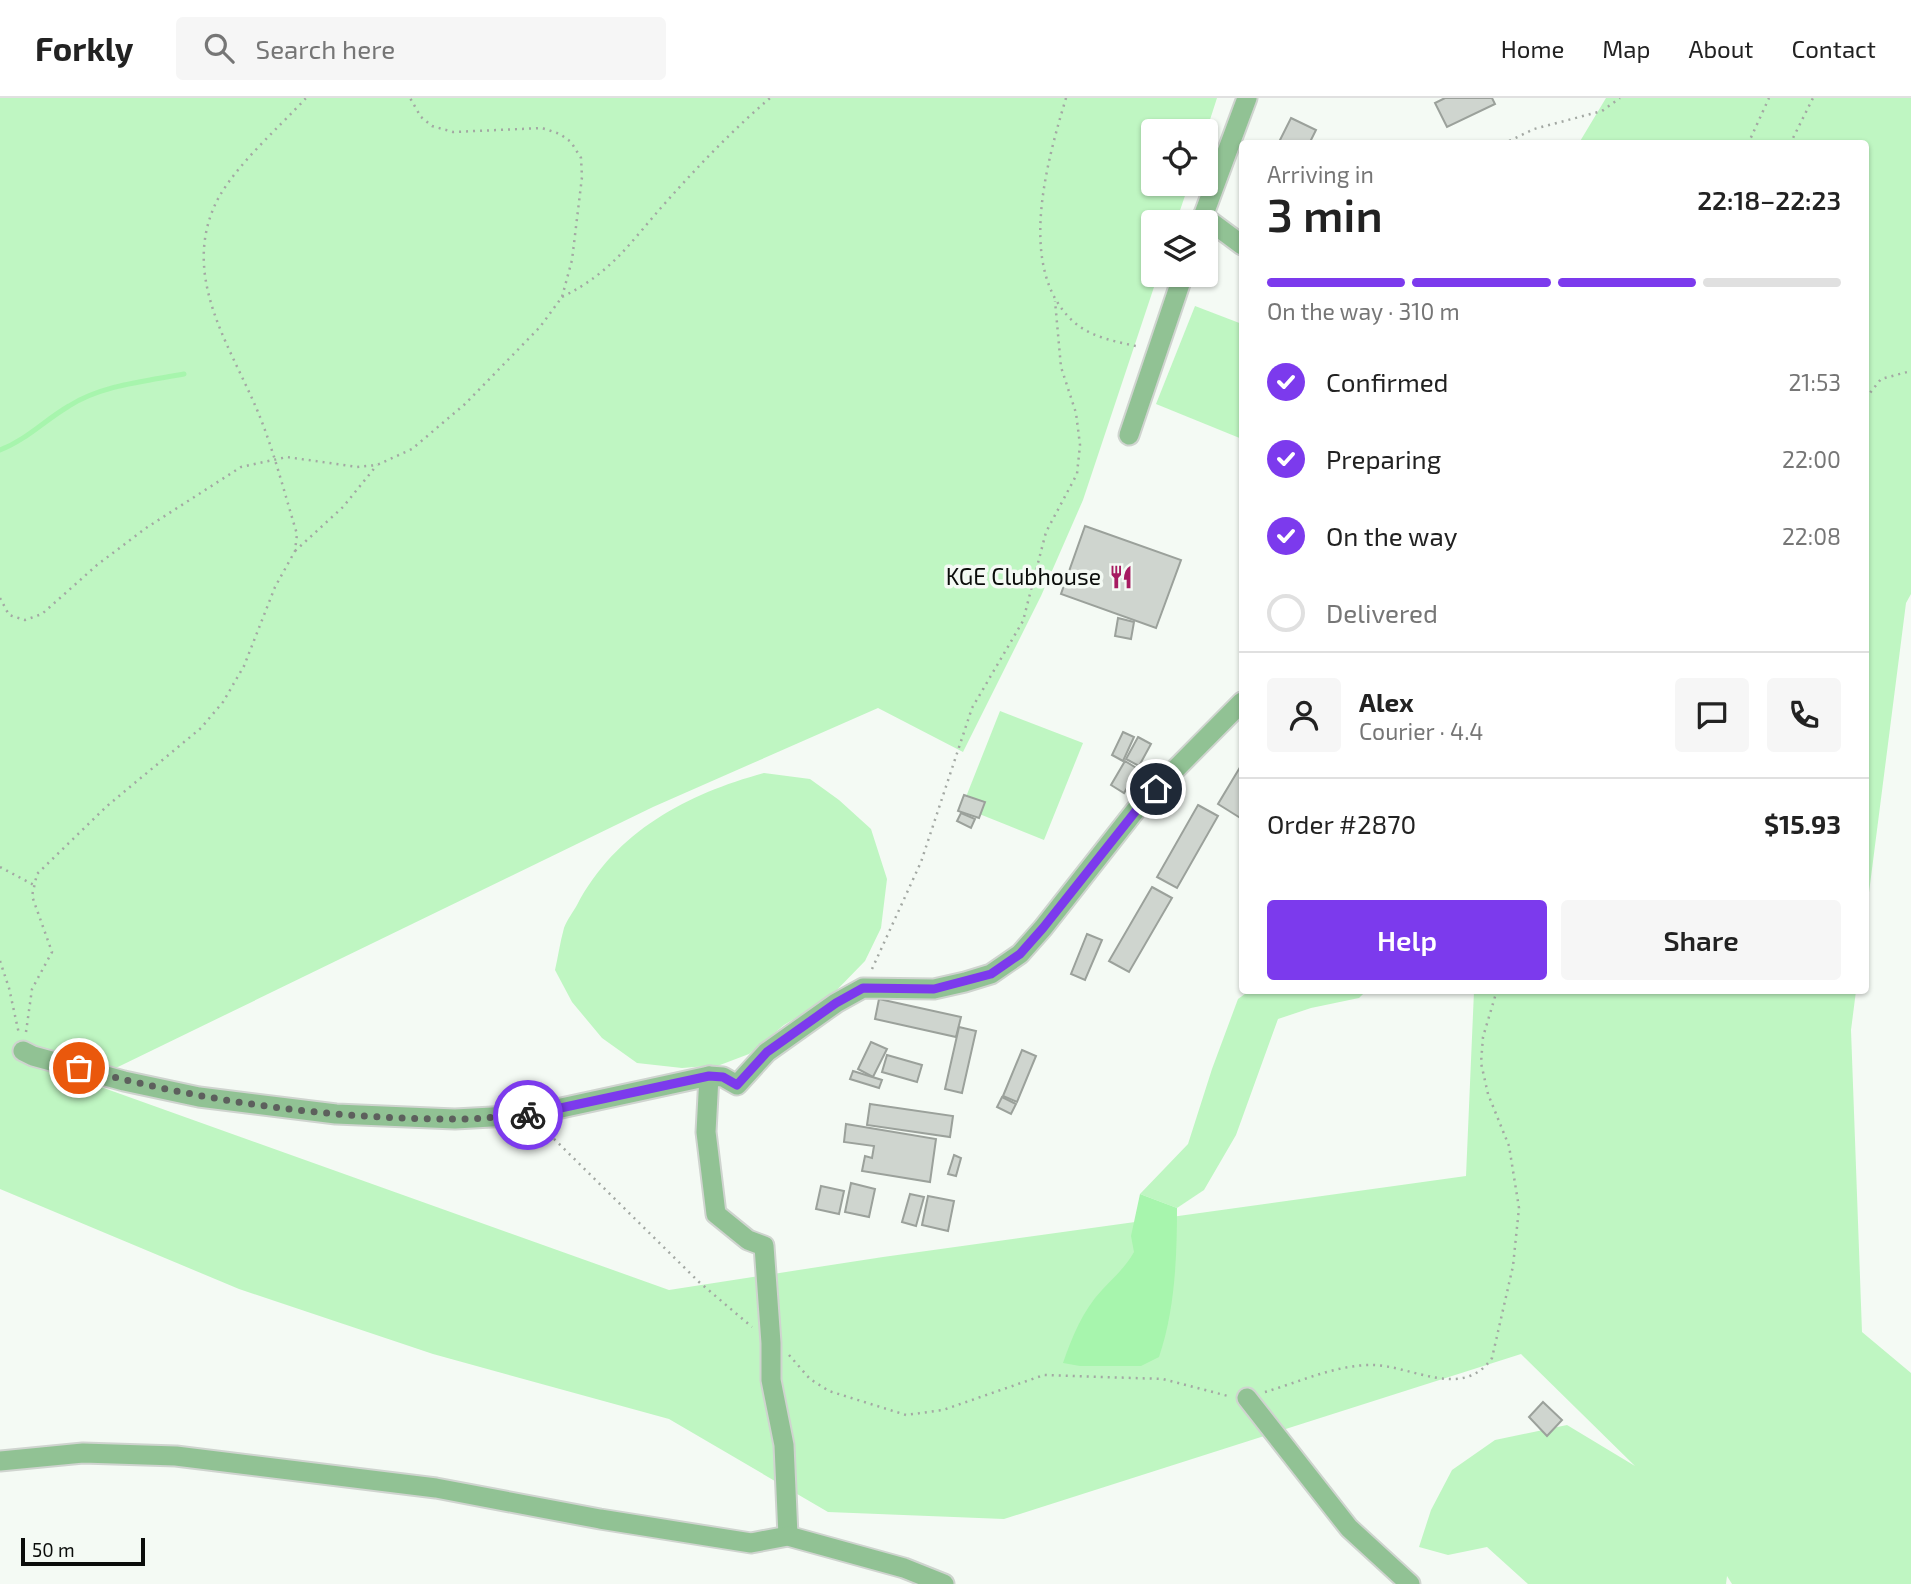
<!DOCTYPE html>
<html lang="en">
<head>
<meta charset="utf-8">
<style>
  :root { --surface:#fff; --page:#f6f6f6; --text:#222; --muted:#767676; --line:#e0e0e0; --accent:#7c3aed }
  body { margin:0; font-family:"Exo 2",sans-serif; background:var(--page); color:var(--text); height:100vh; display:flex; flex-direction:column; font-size:26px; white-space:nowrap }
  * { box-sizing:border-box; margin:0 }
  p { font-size:23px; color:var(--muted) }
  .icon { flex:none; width:38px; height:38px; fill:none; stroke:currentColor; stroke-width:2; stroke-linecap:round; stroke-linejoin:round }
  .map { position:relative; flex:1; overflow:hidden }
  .sheet { position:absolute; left:1239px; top:42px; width:630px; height:854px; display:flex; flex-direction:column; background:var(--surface); border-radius:7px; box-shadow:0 2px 5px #0004 }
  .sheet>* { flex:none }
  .buttons { position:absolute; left:1141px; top:21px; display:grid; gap:14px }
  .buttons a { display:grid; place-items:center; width:77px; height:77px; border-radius:7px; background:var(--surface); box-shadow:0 2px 5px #0004; font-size:35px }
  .scale { position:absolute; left:21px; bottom:18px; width:124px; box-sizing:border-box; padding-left:7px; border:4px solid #0b0d0b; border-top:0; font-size:19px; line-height:24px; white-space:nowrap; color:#0b0d0b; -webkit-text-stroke:5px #f4faf4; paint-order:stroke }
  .pin { position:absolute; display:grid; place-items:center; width:60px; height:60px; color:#fff; margin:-30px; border:4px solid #fff; border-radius:50%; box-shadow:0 2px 7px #0007 }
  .courier { position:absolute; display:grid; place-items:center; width:70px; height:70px; margin:-35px; border:5px solid #7c3aed; border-radius:50%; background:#fff; color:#222; box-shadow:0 2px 9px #0007 }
  .headline em { font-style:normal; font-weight:600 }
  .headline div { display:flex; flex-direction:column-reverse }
  .headline { display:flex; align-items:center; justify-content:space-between; height:119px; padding:0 28px }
  h1 { font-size:46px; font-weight:600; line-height:52px }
  .bar { display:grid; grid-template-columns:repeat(4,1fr); gap:10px 7px; align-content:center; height:84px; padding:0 28px }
  .bar i { height:9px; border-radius:5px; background:var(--line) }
  .bar .selected { background:var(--accent) }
  .bar p { grid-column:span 4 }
  .line { display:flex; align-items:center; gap:18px; padding:0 28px; border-top:2px solid var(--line) }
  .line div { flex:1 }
  .round { display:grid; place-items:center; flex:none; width:74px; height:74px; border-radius:7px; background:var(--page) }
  ol { padding:0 28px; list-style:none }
  li { display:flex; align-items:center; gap:21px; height:77px }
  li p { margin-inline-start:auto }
  li .icon { padding:7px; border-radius:50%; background:var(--accent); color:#fff; stroke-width:4 }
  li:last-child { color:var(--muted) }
  li i { width:38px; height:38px; border:4px solid var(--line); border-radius:50% }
  .button { display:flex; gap:14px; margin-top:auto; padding:14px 28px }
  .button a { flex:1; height:80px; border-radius:7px; background:var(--accent); color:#fff; font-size:28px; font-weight:600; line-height:80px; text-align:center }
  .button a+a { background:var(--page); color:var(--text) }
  header { display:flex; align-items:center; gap:42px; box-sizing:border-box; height:98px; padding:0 35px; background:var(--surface); border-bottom:2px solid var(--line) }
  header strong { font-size:33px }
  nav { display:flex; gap:38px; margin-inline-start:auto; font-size:24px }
  .search { width:490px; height:63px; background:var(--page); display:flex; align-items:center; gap:18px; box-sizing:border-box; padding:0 24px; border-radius:7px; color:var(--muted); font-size:26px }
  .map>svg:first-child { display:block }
  .green { fill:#bff6c2 }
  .water { fill:#a7f5ad }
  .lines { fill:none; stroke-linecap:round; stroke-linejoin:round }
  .stream { stroke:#a7f5ad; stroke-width:5 }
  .building { fill:#cfd5cf; stroke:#9ba19b; stroke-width:2 }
  .minor-casing { stroke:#cfd4cf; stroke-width:23 }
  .path { stroke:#a3a8a3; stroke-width:2.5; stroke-dasharray:2 5; stroke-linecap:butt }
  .minor { stroke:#91c294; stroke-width:19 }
  .done { stroke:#5d605d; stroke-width:7; stroke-dasharray:0 12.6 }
  .route { stroke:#7c3aed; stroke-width:9 }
  .labels { text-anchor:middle; stroke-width:7; stroke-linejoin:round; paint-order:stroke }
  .poi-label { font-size:23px; fill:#0b0d0b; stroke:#f4faf4; text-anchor:end }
</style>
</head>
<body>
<header>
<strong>Forkly</strong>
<div class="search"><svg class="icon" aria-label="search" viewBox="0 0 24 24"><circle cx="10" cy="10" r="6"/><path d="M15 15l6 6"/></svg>Search here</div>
<nav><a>Home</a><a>Map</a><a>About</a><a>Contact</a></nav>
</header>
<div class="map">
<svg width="1911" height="1486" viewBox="0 0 1911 1486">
  <rect width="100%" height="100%" fill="#f4faf4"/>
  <g class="green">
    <polygon points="0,0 1217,0 1206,34 1153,33 1153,86 1189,86 1176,124 1153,124 1153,177 1158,177 1083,402 1041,498 963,654 878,610 653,709 87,984 669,1192 883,1159 1466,1078 1474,893 1856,893 1851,932 1862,1234 1911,1275 1911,1486 1732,1486 1727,1478 1726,1486 1528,1486 1487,1449 1448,1457 1419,1449 1431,1412 1452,1372 1495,1342 1567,1327 1635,1368 1521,1256 1004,1421 828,1414 669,1321 433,1256 239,1191 0,1091"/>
    <polygon points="1606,0 1911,0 1911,496 1906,505 1866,818 1866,46 1579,45"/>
    <polygon points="1195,208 1242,226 1242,341 1156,306"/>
    <polygon points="1000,613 1083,645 1044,742 962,709"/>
    <path d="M764 675 810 681 839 702 871 731 887 781 881 830 865 863 829 900 784 927 749 956 720 967 682 970 637 965 602 940 572 904 555 872C558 859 560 844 564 830 567 822 573 814 577 807 616 733 687 696 764 675Z"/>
    <polygon points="1249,893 1366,893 1359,900 1311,910 1278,921 1236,1037 1204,1092 1177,1110 1140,1096 1188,1046 1212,971 1238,901"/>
  </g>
  <path class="water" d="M1140 1096 1177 1110C1177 1159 1175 1212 1159 1259L1141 1268H1080L1063 1265C1072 1239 1083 1212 1102 1192 1114 1179 1125 1170 1134 1154L1131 1138Z"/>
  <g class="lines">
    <path class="stream" d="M0 352C26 342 45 322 69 308 102 287 147 283 184 276"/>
  </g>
  <g class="building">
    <polygon points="1445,0 1492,0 1495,6 1447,29 1435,5"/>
    <polygon points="1291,20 1316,32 1309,46 1278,46"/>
    <polygon points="1085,428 1181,462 1156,530 1061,496"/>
    <polygon points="1118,520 1134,524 1131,541 1115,538"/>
    <polygon points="1123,634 1134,639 1123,663 1112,657"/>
    <polygon points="1138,639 1151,646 1139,668 1126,661"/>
    <polygon points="1125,663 1138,671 1124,695 1111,687"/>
    <polygon points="1242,666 1242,721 1218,706"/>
    <polygon points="964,697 985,704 979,720 958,713"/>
    <polygon points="1198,707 1218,718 1177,790 1157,779"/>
    <polygon points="961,715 975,721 971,730 957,723"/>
    <polygon points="1152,789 1172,800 1129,874 1109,863"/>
    <polygon points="1087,836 1102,842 1085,882 1071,876"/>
    <polygon points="879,901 961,919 956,939 875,921"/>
    <polygon points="959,929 976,933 962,995 945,991"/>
    <polygon points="871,944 887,951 873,979 858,971"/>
    <polygon points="1022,952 1036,958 1017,1004 1003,998"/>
    <polygon points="887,957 922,967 917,984 882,974"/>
    <polygon points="853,973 882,982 879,990 850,981"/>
    <polygon points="1002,999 1016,1006 1011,1016 997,1009"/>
    <polygon points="870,1006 953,1018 950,1039 867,1027"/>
    <polygon points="846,1026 936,1041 930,1084 862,1073 865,1058 872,1060 874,1048 844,1044"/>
    <polygon points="954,1057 961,1060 956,1078 948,1076"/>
    <polygon points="851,1085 875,1091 869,1119 845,1114"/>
    <polygon points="821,1088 844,1093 839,1116 816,1111"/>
    <polygon points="910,1096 924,1099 916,1128 902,1124"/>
    <polygon points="928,1098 954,1103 948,1133 922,1127"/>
    <polygon points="1543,1304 1562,1322 1547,1338 1529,1319"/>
  </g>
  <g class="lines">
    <g class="minor-casing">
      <g id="minor">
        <polyline points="1203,118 1242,147"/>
        <polyline points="1201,124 1247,0"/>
        <polyline points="1129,337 1183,177"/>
        <polyline points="23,953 33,958 124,983 199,999 336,1016 455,1021 529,1017 709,978 723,979 737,987 767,954 836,905 863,890 934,891 965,884 991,876 1020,856 1043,830 1138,709 1242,604"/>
        <polyline points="709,978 706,1034 716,1116 748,1142 764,1148 771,1245 771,1282 784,1347 788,1438"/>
        <polyline points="1247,1300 1349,1430 1410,1486"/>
        <polyline points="0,1363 83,1355 176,1358 436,1390 600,1421 751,1445 788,1438 904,1470 944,1486"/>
      </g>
    </g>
    <g class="path">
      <path d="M1066 0C1047 64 1015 173 1075 225 1093 240 1118 244 1140 249"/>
      <polyline points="1503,46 1534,31 1602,13 1620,0"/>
      <polyline points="1748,46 1769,0"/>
      <polyline points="1790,46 1813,0"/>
      <path d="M562 199C613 174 631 143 667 103 699 67 734 31 770 0"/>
      <polyline points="1866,300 1881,281 1911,273"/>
      <polyline points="295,453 343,409 377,367"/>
      <polyline points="0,500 9,517 25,522 42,516 97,467 146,430 241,369 287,359 357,369 377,367 412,351 465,306 540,229 562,199 572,162 582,79 581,60 571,44 560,36 542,30 453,34 432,28 421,19 410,0"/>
      <polyline points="0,769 34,787"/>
      <polyline points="0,863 9,890 19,936"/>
      <polyline points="872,871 921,764 972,610 1023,523 1046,434 1077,376 1080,347 1076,315 1061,269 1055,203"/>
      <path d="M26 934 32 891 52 854 32 798 37 776 107 708 201 630 223 604 244 568 275 489 295 453 297 436C285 397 275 357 260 319 234 254 184 187 212 114 226 75 278 31 306 0"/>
      <polyline points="544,1031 699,1184 752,1229"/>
      <polyline points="789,1257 810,1281 829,1293 906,1317 943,1312 1044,1277 1163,1281 1228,1298"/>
      <path d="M1265 1294C1299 1284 1336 1267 1371 1267 1412 1267 1462 1303 1492 1260L1513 1168 1519 1110 1509 1048 1488 996 1481 965 1483 939 1497 892"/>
    </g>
    <use href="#minor" class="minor"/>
  </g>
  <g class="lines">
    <path class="done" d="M79 970C200 1003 327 1021 453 1021 478 1022 503 1017 528 1017"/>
    <polyline class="route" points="528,1017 709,978 723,979 737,987 767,954 836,905 863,890 934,891 991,876 1020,856 1043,830 1139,709 1156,691"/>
  </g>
  <defs>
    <g id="restaurant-bare" transform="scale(1.89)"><path d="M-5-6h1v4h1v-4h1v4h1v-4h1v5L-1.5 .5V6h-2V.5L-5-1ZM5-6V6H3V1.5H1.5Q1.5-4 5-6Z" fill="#a61b61" stroke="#f4faf4" stroke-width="2.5" paint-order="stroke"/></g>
  </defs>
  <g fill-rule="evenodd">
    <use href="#restaurant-bare" x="1121" y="479"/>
  </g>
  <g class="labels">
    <g class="poi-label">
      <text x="1101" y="487">KGE Clubhouse</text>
    </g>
  </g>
</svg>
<div class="buttons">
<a><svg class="icon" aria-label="locate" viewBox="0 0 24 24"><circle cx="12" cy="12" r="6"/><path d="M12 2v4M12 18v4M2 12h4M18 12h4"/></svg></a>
<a><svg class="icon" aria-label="layers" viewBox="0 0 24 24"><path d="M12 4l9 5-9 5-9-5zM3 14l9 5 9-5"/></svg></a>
</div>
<div class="scale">50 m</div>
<div class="pin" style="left:79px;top:970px;background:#ea580c"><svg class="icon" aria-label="bag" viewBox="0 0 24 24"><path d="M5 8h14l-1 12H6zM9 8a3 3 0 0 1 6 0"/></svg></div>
<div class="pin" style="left:1156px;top:691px;background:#1f2937"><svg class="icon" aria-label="home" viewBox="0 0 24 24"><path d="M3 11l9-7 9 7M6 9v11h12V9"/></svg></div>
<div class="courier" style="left:528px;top:1017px"><svg class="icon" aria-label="bike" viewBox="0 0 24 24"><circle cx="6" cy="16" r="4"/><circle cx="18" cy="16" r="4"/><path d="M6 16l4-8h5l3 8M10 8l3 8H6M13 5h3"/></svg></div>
<section class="sheet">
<div class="headline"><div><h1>3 min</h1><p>Arriving in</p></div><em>22:18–22:23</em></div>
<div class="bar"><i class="selected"></i><i class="selected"></i><i class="selected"></i><i></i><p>On the way · 310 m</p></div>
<ol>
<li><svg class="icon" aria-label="check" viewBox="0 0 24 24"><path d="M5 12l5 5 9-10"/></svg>Confirmed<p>21:53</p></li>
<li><svg class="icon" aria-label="check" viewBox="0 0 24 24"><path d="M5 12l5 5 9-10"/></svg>Preparing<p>22:00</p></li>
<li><svg class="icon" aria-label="check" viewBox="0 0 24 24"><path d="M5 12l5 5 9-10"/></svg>On the way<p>22:08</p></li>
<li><i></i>Delivered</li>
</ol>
<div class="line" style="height:126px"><a class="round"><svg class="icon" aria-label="person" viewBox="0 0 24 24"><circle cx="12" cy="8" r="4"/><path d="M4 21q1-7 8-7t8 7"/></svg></a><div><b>Alex</b><p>Courier · 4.4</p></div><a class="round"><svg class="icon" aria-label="chat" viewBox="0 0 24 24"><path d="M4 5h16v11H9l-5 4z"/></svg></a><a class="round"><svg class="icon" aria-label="phone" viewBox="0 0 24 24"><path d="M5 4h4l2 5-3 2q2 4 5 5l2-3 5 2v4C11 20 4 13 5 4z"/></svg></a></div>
<div class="line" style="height:91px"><div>Order #2870</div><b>$15.93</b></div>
<div class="button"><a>Help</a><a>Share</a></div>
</section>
</div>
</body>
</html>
